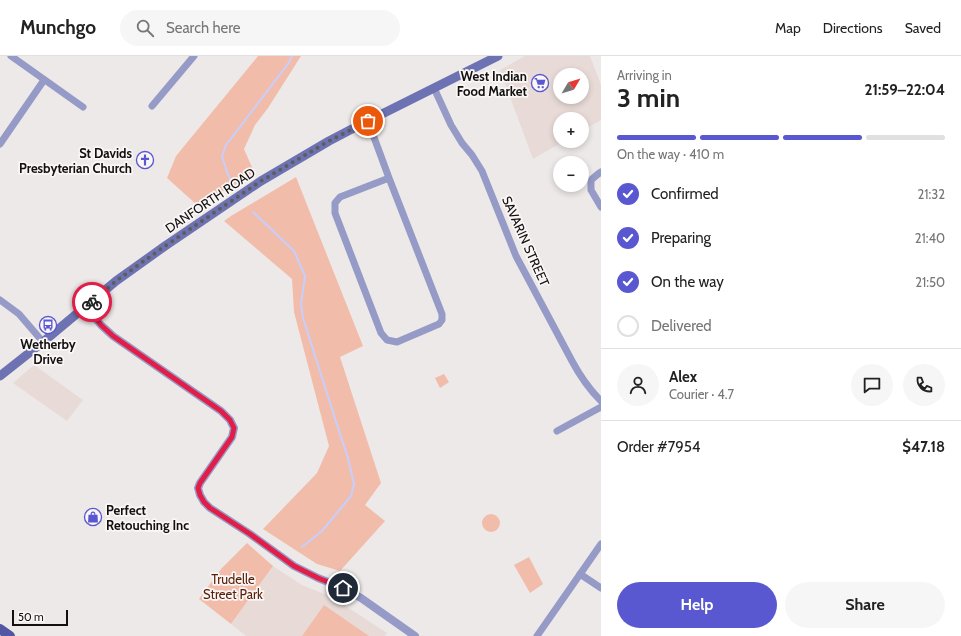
<!DOCTYPE html>
<html lang="en">
<head>
<meta charset="utf-8">
<style>
  :root { --surface:#fff; --page:#f6f6f6; --text:#222; --muted:#767676; --line:#e0e0e0; --accent:#5958d0 }
  body { margin:0; font-family:Cabin,sans-serif; background:var(--page); color:var(--text); height:100vh; display:flex; flex-direction:column; font-size:15px; white-space:nowrap }
  * { box-sizing:border-box; margin:0 }
  p { font-size:13px; color:var(--muted) }
  .icon { flex:none; width:22px; height:22px; fill:none; stroke:currentColor; stroke-width:2; stroke-linecap:round; stroke-linejoin:round }
  .map { position:relative; flex:1; overflow:hidden }
  .drawer { display:flex; flex-direction:column; background:var(--surface); width:360px }
  .drawer>* { flex:none }
  .needle { width:26px; rotate:52deg }
  .tools { position:absolute; left:553px; top:12px; display:grid; gap:8px }
  .tools a { display:grid; place-items:center; width:36px; height:36px; border-radius:50%; background:var(--surface); box-shadow:0 2px 6px #0003; font-size:20px }
  .scale { position:absolute; left:12px; bottom:10px; width:56px; box-sizing:border-box; padding-left:4px; border:2px solid #121110; border-top:0; font-size:11px; line-height:14px; white-space:nowrap; color:#121110; -webkit-text-stroke:3px #faf6f5; paint-order:stroke }
  .pin { position:absolute; display:grid; place-items:center; width:34px; height:34px; color:#fff; margin:-17px; border:2px solid #fff; border-radius:50%; box-shadow:0 1px 4px #0007 }
  .courier { position:absolute; display:grid; place-items:center; width:40px; height:40px; margin:-20px; border:3px solid #e11d48; border-radius:50%; background:#fff; color:#222; box-shadow:0 1px 5px #0007 }
  .headline em { font-style:normal; font-weight:800 }
  .headline div { display:flex; flex-direction:column-reverse }
  .headline { display:flex; align-items:center; justify-content:space-between; height:68px; padding:0 16px }
  h1 { font-size:26px; font-weight:800; line-height:30px }
  .bar { display:grid; grid-template-columns:repeat(4,1fr); gap:6px 4px; align-content:center; height:48px; padding:0 16px }
  .bar i { height:5px; border-radius:3px; background:var(--line) }
  .bar .active { background:var(--accent) }
  .bar p { grid-column:span 4 }
  .line { display:flex; align-items:center; gap:10px; padding:0 16px; border-top:1px solid var(--line) }
  .line div { flex:1 }
  .round { display:grid; place-items:center; flex:none; width:42px; height:42px; border-radius:21px; background:var(--page) }
  ol { padding:0 16px; list-style:none }
  li { display:flex; align-items:center; gap:12px; height:44px }
  li p { margin-inline-start:auto }
  li .icon { padding:4px; border-radius:50%; background:var(--accent); color:#fff; stroke-width:4 }
  li:last-child { color:var(--muted) }
  li i { width:22px; height:22px; border:2px solid var(--line); border-radius:50% }
  .primary-button { display:flex; gap:8px; margin-top:auto; padding:8px 16px }
  .primary-button a { flex:1; height:46px; border-radius:24px; background:var(--accent); color:#fff; font-size:16px; font-weight:800; line-height:46px; text-align:center }
  .primary-button a+a { background:var(--page); color:var(--text) }
  header { display:flex; align-items:center; gap:24px; box-sizing:border-box; height:56px; padding:0 20px; background:var(--surface); border-bottom:1px solid var(--line) }
  header strong { font-size:19px }
  nav { display:flex; gap:22px; margin-inline-start:auto; font-size:14px }
  .search { width:280px; height:36px; background:var(--page); display:flex; align-items:center; gap:10px; box-sizing:border-box; padding:0 14px; border-radius:22px; color:var(--muted); font-size:15px }
  main { display:flex; flex:1; min-height:0 }
  .map>svg:first-child { display:block }
  .built { fill:#e8dbd7; fill-rule:evenodd }
  .green { fill:#f1bdaa }
  .lines { fill:none; stroke-linecap:round; stroke-linejoin:round }
  .stream { stroke:#c8cefd; stroke-width:2 }
  .minor { stroke:#959bc6; stroke-width:7 }
  .tertiary { stroke:#959bc6; stroke-width:8 }
  .secondary { stroke:#6d73b2; stroke-width:9 }
  .primary { stroke:#5256a3; stroke-width:10 }
  .done { stroke:#5f5d5c; stroke-width:4; stroke-dasharray:0 7.2 }
  .route { stroke:#e11d48; stroke-width:5 }
  .labels { text-anchor:middle; stroke-width:3.5; stroke-linejoin:round; paint-order:stroke }
  .poi-label { font-size:13px; font-weight:bold; fill:#121110; stroke:#faf6f5; text-anchor:end }
  .street-label { font-size:13px; fill:#121110; stroke:#faf6f5 }
  .park-label { font-size:13px; fill:#592109; stroke:#faf6f5 }
</style>
</head>
<body>
<header>
<strong>Munchgo</strong>
<div class="search"><svg class="icon" aria-label="search" viewBox="0 0 24 24"><circle cx="10" cy="10" r="6"/><path d="M15 15l6 6"/></svg>Search here</div>
<nav><a>Map</a><a>Directions</a><a>Saved</a></nav>
</header>
<main>
<div class="map">
<svg width="601" height="580" viewBox="0 0 601 580">
  <rect width="100%" height="100%" fill="#ede9e8"/>
  <g class="built">
    <path d="M525 0H590L601 29V64L582 75V63H560V85H564L533 103 500 14ZM560 19H582V41H560Z"/>
    <polygon points="34,309 83,344 67,365 13,327"/>
    <polygon points="273,510 302,529 332,541 387,577 385,580 246,580 231,568"/>
  </g>
  <g class="green">
    <polygon points="258,0 301,0 268,52 255,69 244,93 255,118 197,149 167,122 176,100"/>
    <polygon points="296,121 363,290 340,301 381,427 365,449 385,465 340,515 317,508 263,473 317,417 329,390 294,256 292,223 224,165 231,160"/>
    <polygon points="444,318 449,326 440,332 435,322"/>
    <circle cx="491" cy="467" r="9"/>
    <polygon points="247,487 273,510 231,568 199,543 221,513"/>
    <polygon points="529,501 543,528 530,537 514,509"/>
    <polygon points="324,549 369,580 302,580"/>
  </g>
  <g class="lines">
    <g class="stream">
      <polyline points="230,124 222,101 226,89 288,8 292,0"/>
      <polyline points="253,156 294,195 305,220 301,248 303,262 340,378 348,402 354,428 351,440 322,475 302,491"/>
    </g>
    <g class="minor">
      <polyline points="11,0 83,51"/>
      <path d="M434 32 451 69 462 87 472 99 482 115 516 200 572 305C580 320 589 333 601 345"/>
      <polyline points="152,50 194,0"/>
      <polyline points="368,65 389,122 442,258 442,264 439,268 397,286 387,284 381,277 335,157 335,147 340,141 389,122"/>
      <polyline points="0,88 44,24"/>
      <polyline points="601,116 598,118 591,124 591,134 601,151"/>
      <polyline points="0,244 19,258 43,286"/>
      <polyline points="557,375 601,351"/>
      <polyline points="580,518 601,532"/>
      <polyline points="537,580 601,488"/>
    </g>
    <polyline class="tertiary" points="86,251 101,269 113,280 221,355 230,364 234,372 232,381 200,427 198,432 200,439 204,446 210,452 250,478 294,510 318,522 343,532 361,542 415,580"/>
    <polyline class="secondary" points="0,320 43,286 116,225 165,190 261,125 329,85 350,74 498,0"/>
    <polyline class="primary" points="0,573 10,580"/>
  </g>
  <g class="lines">
    <polyline class="done" points="92,246 116,225 165,190 261,125 329,85 368,65"/>
    <polyline class="route" points="92,246 86,250 101,269 113,280 221,355 230,364 234,372 232,381 200,427 198,432 200,439 204,446 210,452 250,478 294,510 318,522 343,532"/>
  </g>
  <defs>
    <g id="supermarket-ring" transform="scale(0.9)"><circle r="9.5" fill="#faf6f5" stroke="#5958d0" stroke-width="1.5"/><path d="M-6-5.5h2.5l.6 2H6L4.5 2H-2.5L-4.4-4H-6ZM-1.5 3.2a1.3 1.3 0 1 0 .1 0ZM3 3.2a1.3 1.3 0 1 0 .1 0Z" fill="#5958d0"/></g>
    <g id="church-ring" transform="scale(0.9)"><circle r="9.5" fill="#faf6f5" stroke="#5958d0" stroke-width="1.5"/><path d="M-1.2-6h2.4v3.5h3.3v2.4h-3.3V6h-2.4V-.1h-3.3v-2.4h3.3Z" fill="#5958d0"/></g>
    <g id="bus-ring" transform="scale(0.9)"><circle r="9.5" fill="#faf6f5" stroke="#5958d0" stroke-width="1.5"/><path d="M-5-6H5V4H4V6H2V4H-2V6H-4V4H-5ZM-3.5-4V0h7V-4ZM-3.5 1.2v1.5H-2V1.2ZM2 1.2v1.5H3.5V1.2Z" fill="#5958d0"/></g>
    <g id="shop-ring" transform="scale(0.9)"><circle r="9.5" fill="#faf6f5" stroke="#5958d0" stroke-width="1.5"/><path d="M-5-2.5h2.3a2.7 3.5 0 0 1 5.4 0H5L5.5 6h-11ZM-1.5-2.5h3a1.5 2.3 0 0 0-3 0Z" fill="#5958d0"/></g>
  </defs>
  <g fill-rule="evenodd">
    <use href="#supermarket-ring" x="540" y="27"/>
    <use href="#church-ring" x="145" y="104"/>
    <use href="#bus-ring" x="48" y="269"/>
    <use href="#shop-ring" x="93" y="461"/>
  </g>
  <g class="labels">
    <g class="poi-label">
      <text x="527" y="25">West Indian<tspan x="527" dy="15">Food Market</tspan></text>
      <text x="132" y="102">St Davids<tspan x="132" dy="15">Presbyterian Church</tspan></text>
      <text x="48" y="293" text-anchor="middle">Wetherby<tspan x="48" dy="15">Drive</tspan></text>
      <text x="106" y="459" text-anchor="start">Perfect<tspan x="106" dy="15">Retouching Inc</tspan></text>
    </g>
    <g class="street-label">
      <text transform="translate(210 144) rotate(-34)" y="5">DANFORTH ROAD</text>
      <text transform="translate(526 185) rotate(66)" y="5">SAVARIN STREET</text>
    </g>
    <g class="park-label">
      <text x="233" y="528">Trudelle<tspan x="233" dy="15">Street Park</tspan></text>
    </g>
  </g>
</svg>
<div class="tools">
<a><svg class="needle" viewBox="-14 -14 28 28"><path d="M0-13l5 13h-10z" fill="#e53935"/><path d="M0 13l5-13h-10z" fill="#767676"/></svg></a>
<a>+</a>
<a>−</a>
</div>
<div class="scale">50 m</div>
<div class="pin" style="left:368px;top:65px;background:#ea580c"><svg class="icon" aria-label="bag" viewBox="0 0 24 24"><path d="M5 8h14l-1 12H6zM9 8a3 3 0 0 1 6 0"/></svg></div>
<div class="pin" style="left:343px;top:532px;background:#1f2937"><svg class="icon" aria-label="home" viewBox="0 0 24 24"><path d="M3 11l9-7 9 7M6 9v11h12V9"/></svg></div>
<div class="courier" style="left:92px;top:246px"><svg class="icon" aria-label="bike" viewBox="0 0 24 24"><circle cx="6" cy="16" r="4"/><circle cx="18" cy="16" r="4"/><path d="M6 16l4-8h5l3 8M10 8l3 8H6M13 5h3"/></svg></div>
</div>
<section class="drawer">
<div class="headline"><div><h1>3 min</h1><p>Arriving in</p></div><em>21:59–22:04</em></div>
<div class="bar"><i class="active"></i><i class="active"></i><i class="active"></i><i></i><p>On the way · 410 m</p></div>
<ol>
<li><svg class="icon" aria-label="check" viewBox="0 0 24 24"><path d="M5 12l5 5 9-10"/></svg>Confirmed<p>21:32</p></li>
<li><svg class="icon" aria-label="check" viewBox="0 0 24 24"><path d="M5 12l5 5 9-10"/></svg>Preparing<p>21:40</p></li>
<li><svg class="icon" aria-label="check" viewBox="0 0 24 24"><path d="M5 12l5 5 9-10"/></svg>On the way<p>21:50</p></li>
<li><i></i>Delivered</li>
</ol>
<div class="line" style="height:72px"><a class="round"><svg class="icon" aria-label="person" viewBox="0 0 24 24"><circle cx="12" cy="8" r="4"/><path d="M4 21q1-7 8-7t8 7"/></svg></a><div><b>Alex</b><p>Courier · 4.7</p></div><a class="round"><svg class="icon" aria-label="chat" viewBox="0 0 24 24"><path d="M4 5h16v11H9l-5 4z"/></svg></a><a class="round"><svg class="icon" aria-label="phone" viewBox="0 0 24 24"><path d="M5 4h4l2 5-3 2q2 4 5 5l2-3 5 2v4C11 20 4 13 5 4z"/></svg></a></div>
<div class="line" style="height:52px"><div>Order #7954</div><b>$47.18</b></div>
<div class="primary-button"><a>Help</a><a>Share</a></div>
</section>
</main>
</body>
</html>
